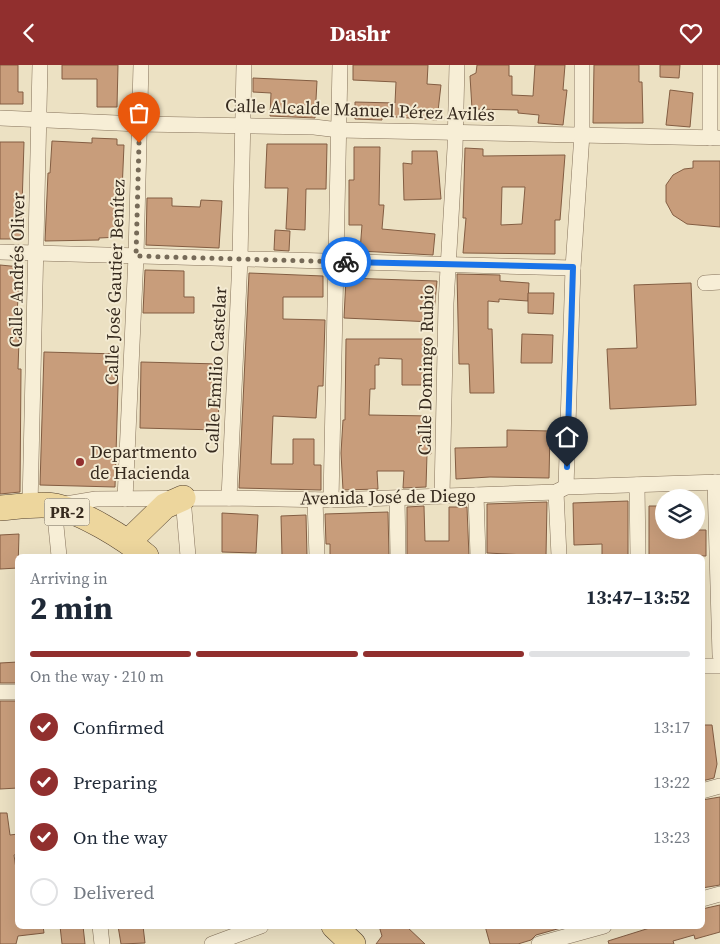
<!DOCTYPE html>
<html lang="en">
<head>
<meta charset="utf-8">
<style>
  :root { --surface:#fff; --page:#f2f2f3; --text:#1f2937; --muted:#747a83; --line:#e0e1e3; --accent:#912f2e }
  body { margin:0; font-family:"Source Serif 4",serif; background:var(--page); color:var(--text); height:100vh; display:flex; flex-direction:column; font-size:19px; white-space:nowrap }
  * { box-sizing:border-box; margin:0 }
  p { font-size:16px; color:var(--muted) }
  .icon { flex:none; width:28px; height:28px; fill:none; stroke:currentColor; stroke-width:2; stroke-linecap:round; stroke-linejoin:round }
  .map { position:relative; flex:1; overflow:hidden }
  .drawer { position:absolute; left:15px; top:489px; width:690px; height:375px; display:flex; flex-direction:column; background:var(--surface); border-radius:8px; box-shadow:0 5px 20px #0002 }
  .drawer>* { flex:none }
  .controls { position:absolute; left:655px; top:424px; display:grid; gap:10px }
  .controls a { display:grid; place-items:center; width:50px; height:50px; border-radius:50%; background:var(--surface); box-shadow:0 5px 20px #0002; font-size:25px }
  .pin { position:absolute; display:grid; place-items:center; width:42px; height:42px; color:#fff; margin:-51px -21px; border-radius:50% 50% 50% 0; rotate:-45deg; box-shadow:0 0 5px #0007 }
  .pin .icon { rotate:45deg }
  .courier { position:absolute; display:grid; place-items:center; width:50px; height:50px; margin:-25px; border:4px solid #1a73e8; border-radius:50%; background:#fff; color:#222; box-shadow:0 1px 6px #0007 }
  .overview em { font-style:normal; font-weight:700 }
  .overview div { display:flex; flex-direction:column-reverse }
  .overview { display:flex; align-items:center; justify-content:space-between; height:85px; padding:0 15px }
  h1 { font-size:32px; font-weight:700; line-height:38px }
  .bar { display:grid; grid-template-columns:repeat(4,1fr); gap:8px 5px; align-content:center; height:60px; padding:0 15px }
  .bar i { height:6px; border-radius:4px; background:var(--line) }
  .bar .current { background:var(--accent) }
  .bar p { grid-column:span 4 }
  ol { padding:0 15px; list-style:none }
  li { display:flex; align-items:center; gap:15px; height:55px }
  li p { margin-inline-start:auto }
  li .icon { padding:5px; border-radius:50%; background:var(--accent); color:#fff; stroke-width:4 }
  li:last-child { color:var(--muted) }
  li i { width:28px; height:28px; border:2px solid var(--line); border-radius:50% }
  header { display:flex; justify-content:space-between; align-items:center; height:65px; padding:0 15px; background:var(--accent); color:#fff; font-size:22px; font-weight:700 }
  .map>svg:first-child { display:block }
  .building { fill:#c89d7b; stroke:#835d42; fill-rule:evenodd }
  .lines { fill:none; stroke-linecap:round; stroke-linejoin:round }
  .street-casing { stroke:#85725b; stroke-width:16 }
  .primary-casing { stroke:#53412f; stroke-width:26 }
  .street { stroke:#f7eed6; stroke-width:15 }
  .primary { stroke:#edd69d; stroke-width:25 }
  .done { stroke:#766a58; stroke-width:5; stroke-dasharray:0 9 }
  .route { stroke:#1a73e8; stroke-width:6 }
  .poi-dot { fill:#912f2e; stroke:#f4ebd3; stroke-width:2 }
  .labels { text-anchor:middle; stroke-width:4; stroke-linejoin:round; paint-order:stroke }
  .shield { fill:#f4ebd3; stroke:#6f6454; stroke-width:1 }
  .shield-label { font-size:16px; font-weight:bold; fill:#362a1e }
  .street-label { font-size:18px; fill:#362a1e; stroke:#f4ebd3 }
  .poi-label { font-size:18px; fill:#362a1e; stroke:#f4ebd3; text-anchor:start }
</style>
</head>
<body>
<header><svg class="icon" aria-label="back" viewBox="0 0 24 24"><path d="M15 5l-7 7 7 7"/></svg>Dashr<svg class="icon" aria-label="heart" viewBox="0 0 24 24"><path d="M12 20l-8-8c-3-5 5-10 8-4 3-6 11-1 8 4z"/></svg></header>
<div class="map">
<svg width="720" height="879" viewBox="0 0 720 879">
  <rect width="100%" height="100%" fill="#ece1c3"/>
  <g class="building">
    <polygon points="0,0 18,0 18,27 23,27 23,39 0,39"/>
    <polygon points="62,0 118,0 117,42 97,42 97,14 62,14"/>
    <polygon points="353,0 428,0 427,19 441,20 437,55 382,51 382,55 355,54 355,37 395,38 396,17 353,15"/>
    <polygon points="477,0 509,0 509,11 512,11 512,30 533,31 535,0 565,0 563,25 567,25 563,60 538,58 539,50 518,48 518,45 472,44 470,11 476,8"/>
    <polygon points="594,0 639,0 639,17 642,17 643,58 593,58"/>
    <polygon points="660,0 680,0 679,13 660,12"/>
    <polygon points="253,13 317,16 315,53 270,51 271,28 253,27"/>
    <polygon points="670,25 693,28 690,62 666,60"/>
    <polygon points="92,73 117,74 117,80 124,80 120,172 99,173 99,175 45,176 48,108 50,108 52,76 92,78"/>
    <polygon points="0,77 24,77 21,174 0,174"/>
    <polygon points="267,79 327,79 326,124 306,124 305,165 286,164 288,123 265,123"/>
    <polygon points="354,82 380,82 379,140 384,140 382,164 435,169 433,190 360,186 362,160 349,160 349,115 354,115"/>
    <path d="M465 83 483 84V91L565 90 560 155H555V189L463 188 466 153H463ZM502 122H525L522 159 501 160Z"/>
    <polygon points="412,86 437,86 441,134 404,135 403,98 412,99"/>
    <polygon points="693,96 720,96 720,162 687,159 673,150 666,137 666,120 673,110 684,104 693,103"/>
    <polygon points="147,133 172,133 172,141 200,142 201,135 222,136 219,183 146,180"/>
    <polygon points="275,165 290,166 289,186 274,185"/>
    <polygon points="0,200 21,202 17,246 19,275 18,304 21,304 20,427 0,429"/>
    <polygon points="145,205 184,206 184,232 194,232 194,248 143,248"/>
    <polygon points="249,208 323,211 323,232 283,232 283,254 325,255 323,321 318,321 316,353 273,351 271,399 293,399 293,374 314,374 314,400 321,400 321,425 239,423"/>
    <polygon points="457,209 500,210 500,216 529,218 528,236 499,234 499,237 488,236 488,264 492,264 494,328 470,328 469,299 459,299"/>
    <polygon points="346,213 437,216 433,257 344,253"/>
    <polygon points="691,218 696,340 610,344 607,284 637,283 634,220"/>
    <polygon points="528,228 554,228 553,249 528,248"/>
    <polygon points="522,269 553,270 552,298 521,298"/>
    <polygon points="346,274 433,274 429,320 402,320 402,294 379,293 379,300 375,300 375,324 370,324 369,350 432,351 431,389 427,389 426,422 403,423 404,406 377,406 378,424 343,425 341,388 343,355 345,355"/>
    <polygon points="44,287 119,289 115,422 40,420"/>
    <polygon points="141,297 220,299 218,365 140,363"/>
    <polygon points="507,365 550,366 549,413 490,412 456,414 455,383 507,382"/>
    <polygon points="628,436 628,491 602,491 602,479 574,480 573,438"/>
    <polygon points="547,437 546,491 487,488 487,439"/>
    <polygon points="424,441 425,476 449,476 449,442 467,442 469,491 407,491 407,442"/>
    <polygon points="649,441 664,441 664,465 706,465 706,491 649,491"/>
    <polygon points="388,447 389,491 330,491 330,479 326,479 325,449"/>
    <polygon points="222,448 258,450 256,488 222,487"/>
    <polygon points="306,450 307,491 282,491 281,451"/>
    <polygon points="19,469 18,503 0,504 0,470"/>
    <polygon points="18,597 18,618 0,618 0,598"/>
    <polygon points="0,636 18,636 18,723 0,724"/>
    <polygon points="702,660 712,660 717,699 714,713 702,716"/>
    <polygon points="720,732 720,820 702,823 702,735"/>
    <polygon points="0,748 7,748 10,770 18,769 18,789 14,790 18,818 18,861 43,861 44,868 18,871 16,879 0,879"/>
    <polygon points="720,840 720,867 695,874 694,870 673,876 674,879 609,879 608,876 656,861 702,861 702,844"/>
    <polygon points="60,861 83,861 85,879 62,879"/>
    <polygon points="118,861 143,861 145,878 121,879"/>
    <polygon points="379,861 406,861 425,879 376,879 382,871"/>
    <polygon points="485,861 568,861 536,870 531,875 518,879 490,879"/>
  </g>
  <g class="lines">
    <g class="street-casing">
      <g id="street">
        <polyline points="0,53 140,59 314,62 339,65 720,73"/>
        <polyline points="710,73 710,0"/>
        <polyline points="0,187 573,203"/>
        <polyline points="705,218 720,217"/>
        <polyline points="715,417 720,590"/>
        <polyline points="637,420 638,491"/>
        <polyline points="566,422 573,203 582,69 582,0"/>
        <polyline points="556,427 559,491"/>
        <polyline points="476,430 478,491"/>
        <polyline points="442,431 446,238 455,83 457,0"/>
        <polyline points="183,433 188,491"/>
        <polyline points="229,433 240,194 244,0"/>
        <polyline points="397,433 398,491"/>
        <polyline points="125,434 136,191 141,0"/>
        <polyline points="315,435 317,491"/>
        <polyline points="331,435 340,0"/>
        <polyline points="30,441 40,0"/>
        <polyline points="59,491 54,441 96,434 229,433 331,435 556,427 566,422 720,417"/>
        <polyline points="702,601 720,601"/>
        <polyline points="0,627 18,627"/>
        <polyline points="702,726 720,721"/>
        <polyline points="702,834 720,829"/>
        <polyline points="100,861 102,879"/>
        <polyline points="212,879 261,861"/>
        <polyline points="539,879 604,861"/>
      </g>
    </g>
    <g class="primary-casing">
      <g id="primary">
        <path d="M0 443C17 442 38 438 55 441 82 447 125 473 146 491"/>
        <polyline points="129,476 165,441 183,433"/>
        <polyline points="334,861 353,879"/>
      </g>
    </g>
    <use href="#street" class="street"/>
    <use href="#primary" class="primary"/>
  </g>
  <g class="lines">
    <polyline class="done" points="139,78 136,191 346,197"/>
    <polyline class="route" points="346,197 573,202 567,402"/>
  </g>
  <circle class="poi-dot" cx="80" cy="397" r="5"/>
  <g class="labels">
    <rect class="shield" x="44.5" y="433.5" width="45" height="27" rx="4"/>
    <g class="shield-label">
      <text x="67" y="453">PR-2</text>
    </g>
    <g class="street-label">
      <text transform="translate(360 45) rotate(2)" y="6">Calle Alcalde Manuel Pérez Avilés</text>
      <text transform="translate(17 205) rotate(-89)" y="6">Calle Andrés Oliver</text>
      <text transform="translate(115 217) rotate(-88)" y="6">Calle José Gautier Benítez</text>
      <text transform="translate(216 305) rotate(-87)" y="6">Calle Emilio Castelar</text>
      <text transform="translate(426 305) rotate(-89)" y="6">Calle Domingo Rubio</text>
      <text transform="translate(388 432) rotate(-1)" y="6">Avenida José de Diego</text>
    </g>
    <g class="poi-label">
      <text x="90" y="393">Departmento<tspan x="90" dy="21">de Hacienda</tspan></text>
    </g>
  </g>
</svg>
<div class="controls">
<a><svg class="icon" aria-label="layers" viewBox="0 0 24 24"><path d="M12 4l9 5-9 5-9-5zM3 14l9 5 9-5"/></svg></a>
</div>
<div class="pin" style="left:139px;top:78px;background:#ea580c"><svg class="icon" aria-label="bag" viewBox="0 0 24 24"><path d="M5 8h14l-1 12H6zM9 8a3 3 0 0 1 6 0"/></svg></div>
<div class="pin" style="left:567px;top:402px;background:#1f2937"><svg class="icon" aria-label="home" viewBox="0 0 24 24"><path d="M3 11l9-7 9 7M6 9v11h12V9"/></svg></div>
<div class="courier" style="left:346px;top:197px"><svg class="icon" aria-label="bike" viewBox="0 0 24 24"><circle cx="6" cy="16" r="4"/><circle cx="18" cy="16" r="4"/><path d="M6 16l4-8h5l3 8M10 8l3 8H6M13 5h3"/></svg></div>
<section class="drawer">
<div class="overview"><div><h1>2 min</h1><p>Arriving in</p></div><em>13:47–13:52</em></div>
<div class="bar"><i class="current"></i><i class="current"></i><i class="current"></i><i></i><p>On the way · 210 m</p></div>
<ol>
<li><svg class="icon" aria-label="check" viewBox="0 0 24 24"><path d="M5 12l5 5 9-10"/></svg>Confirmed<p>13:17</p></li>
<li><svg class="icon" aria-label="check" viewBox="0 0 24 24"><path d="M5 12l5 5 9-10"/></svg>Preparing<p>13:22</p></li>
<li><svg class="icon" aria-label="check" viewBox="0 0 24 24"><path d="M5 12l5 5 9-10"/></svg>On the way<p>13:23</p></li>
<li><i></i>Delivered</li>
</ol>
</section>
</div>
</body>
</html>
